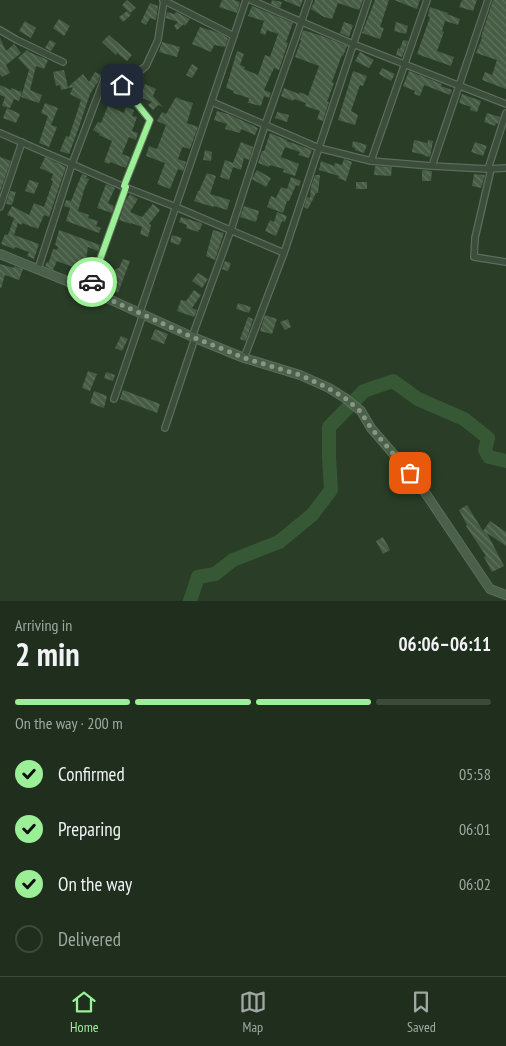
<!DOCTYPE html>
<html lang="en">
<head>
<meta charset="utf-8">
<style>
  :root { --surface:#1f2e1d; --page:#2c3a2a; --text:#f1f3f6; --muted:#a1a8a4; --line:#3c4a3b; --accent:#9bef96 }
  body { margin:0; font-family:"PT Sans Narrow",sans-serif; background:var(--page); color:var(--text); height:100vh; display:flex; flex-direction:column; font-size:19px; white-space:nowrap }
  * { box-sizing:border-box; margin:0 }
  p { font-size:16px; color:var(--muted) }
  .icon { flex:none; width:28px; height:28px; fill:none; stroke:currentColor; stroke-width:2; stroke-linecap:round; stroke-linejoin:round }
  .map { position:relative; height:601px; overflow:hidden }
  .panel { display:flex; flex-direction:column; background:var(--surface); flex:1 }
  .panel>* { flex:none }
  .pin { position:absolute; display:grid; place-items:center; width:42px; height:42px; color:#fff; margin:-21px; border-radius:10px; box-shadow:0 2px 8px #0006 }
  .courier { position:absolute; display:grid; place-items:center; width:50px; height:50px; margin:-25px; border:4px solid #9bef96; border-radius:50%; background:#fff; color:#222; box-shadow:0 1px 6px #0007 }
  .head em { font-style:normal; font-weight:700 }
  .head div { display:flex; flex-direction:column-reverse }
  .head { display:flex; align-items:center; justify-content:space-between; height:85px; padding:0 15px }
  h1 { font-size:32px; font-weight:700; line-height:38px }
  .bar { display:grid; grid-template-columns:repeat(4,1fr); gap:8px 5px; align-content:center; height:60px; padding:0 15px }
  .bar i { height:6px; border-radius:4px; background:var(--line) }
  .bar .selected { background:var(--accent) }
  .bar p { grid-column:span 4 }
  ol { padding:0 15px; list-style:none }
  li { display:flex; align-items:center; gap:15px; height:55px }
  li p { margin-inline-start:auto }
  li .icon { padding:5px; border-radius:50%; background:var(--accent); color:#111; stroke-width:4 }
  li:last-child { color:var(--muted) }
  li i { width:28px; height:28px; border:2px solid var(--line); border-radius:50% }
  .tab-bar { display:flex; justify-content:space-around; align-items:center; height:70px; border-top:1px solid var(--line); background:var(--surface); font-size:14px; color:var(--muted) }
  .tab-bar a { display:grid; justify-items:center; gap:2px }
  .tab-bar .selected { color:var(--accent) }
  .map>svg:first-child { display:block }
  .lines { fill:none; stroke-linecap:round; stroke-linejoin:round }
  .river { stroke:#375834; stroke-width:14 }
  .building { fill:url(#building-back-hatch) }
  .street-casing { stroke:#5d6d5c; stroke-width:8 }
  .secondary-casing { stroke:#5d6d5c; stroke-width:10 }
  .street { stroke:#3d4d3b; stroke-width:5.5 }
  .secondary { stroke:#4a6049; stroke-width:8 }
  .done { stroke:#869785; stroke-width:5; stroke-dasharray:0 9 }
  .route { stroke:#9bef96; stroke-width:6 }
</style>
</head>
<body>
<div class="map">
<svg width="506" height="601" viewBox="0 0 506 601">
  <defs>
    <pattern id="building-back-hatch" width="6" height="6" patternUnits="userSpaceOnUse" patternTransform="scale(1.25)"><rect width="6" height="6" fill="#465c44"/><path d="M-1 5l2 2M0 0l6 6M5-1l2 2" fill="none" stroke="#5f725d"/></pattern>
  </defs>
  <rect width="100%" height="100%" fill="#293d27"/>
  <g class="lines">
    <polyline class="river" points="190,601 198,577 215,574 233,560 279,542 312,515 331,490 329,457 329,427 364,391 393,381 418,399 464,419 488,438 485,450 489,457 506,461"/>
  </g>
  <g class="building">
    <polygon points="127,0 136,8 130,13 122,5"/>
    <polygon points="222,0 234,0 240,2 237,13 219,7"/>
    <polygon points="272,0 282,2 280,8 271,4"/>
    <polygon points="283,0 303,0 300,7"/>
    <polygon points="315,0 363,0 359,10 338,3 332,19 324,17 311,9"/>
    <polygon points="375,0 389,0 380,27 384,28 380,39 362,33"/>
    <polygon points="394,0 420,0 417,9"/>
    <polygon points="462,0 477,0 473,11 459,7"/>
    <polygon points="493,0 506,0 506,89 482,80 485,72 492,75 497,60 476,53 482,38 481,37"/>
    <polygon points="150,3 158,6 156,19 156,20 150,18 146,25 141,22"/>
    <polygon points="252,6 293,23 286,42 288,43 279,70 274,68 264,90 271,93 269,98 264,96 261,106 248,103 249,98 233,93 234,91 226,88 237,51 244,54 240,65 245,67 244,69 258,75 265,55 270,57 278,34 267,30 265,35 260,33 264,21 248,16"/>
    <polygon points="430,7 448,13 447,14 460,19 458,25 445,21 442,31 444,32 437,51 454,57 451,66 417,54 430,17 428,16"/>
    <polygon points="127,11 131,15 123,22 119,17"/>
    <polygon points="167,12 174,14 176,12 190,19 185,26 184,24 177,30 174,26 178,22 166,18"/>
    <polygon points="59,19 70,26 64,36 53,28"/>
    <polygon points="25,21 36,28 31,38 19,31"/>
    <polygon points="344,22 353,25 349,37 340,33"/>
    <polygon points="396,22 408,26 406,34 394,31"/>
    <polygon points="200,27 219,33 228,38 225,47 214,45 211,52 192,44"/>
    <polygon points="303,30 322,36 347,46 343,56 342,55 332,82 334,83 327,102 329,102 323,121 317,119 320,111 305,106 306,103 294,99 293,101 281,96 284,88 299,94 300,92 308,96 319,66 295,57 301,40 300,40"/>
    <polygon points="109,35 132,55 127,61 117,53 116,55 102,42"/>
    <polygon points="0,38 6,51 14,44 21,53 6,65 10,73 2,77 0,74"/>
    <polygon points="50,40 56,43 51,51 45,48"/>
    <polygon points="403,40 408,41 402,57 396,55 398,48 400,49"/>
    <polygon points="162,42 180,47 177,57 159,52"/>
    <polygon points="27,50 29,52 48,60 44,69 36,66 30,90 42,95 39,103 21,97 29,70 18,58"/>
    <polygon points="360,52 374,60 369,68 355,61"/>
    <polygon points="192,64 198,68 192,78 186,75"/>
    <polygon points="382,68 395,74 391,81 379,74"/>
    <polygon points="64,70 68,87 83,74 89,82 95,72 101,75 98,82 90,94 78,130 69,154 60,151 66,136 69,137 81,100 70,94 73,87 61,90 60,85 56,86 53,72"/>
    <polygon points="353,71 367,76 363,86 360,85 351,111 358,115 355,125 338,120"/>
    <polygon points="409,71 442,84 441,86 452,90 450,95 424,85 420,96 414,94 415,91 403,86"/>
    <polygon points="145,84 156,89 153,96 163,107 158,105 153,110 148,105 152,102 140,97"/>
    <polygon points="0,85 11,90 11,88 22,92 19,101 14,99 10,108 2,106 5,97 0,95"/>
    <polygon points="462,94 481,101 477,112 470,110 471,107 459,103"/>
    <polygon points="176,97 182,100 193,103 187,123 198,127 190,149 183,147 182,148 178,159 186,162 183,171 178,169 170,189 157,184 165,163 146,156 149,146 157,149 166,125 157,121 162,112 166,114"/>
    <polygon points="45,103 58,108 51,125 57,127 49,147 39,143 48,116 41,113"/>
    <polygon points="108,106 124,113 126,107 134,110 132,116 137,117 132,131 138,133 136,140 129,137 122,154 130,157 126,168 110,162 109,164 104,162 112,141 99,135 100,134 93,130 98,122 101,123"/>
    <polygon points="7,108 20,114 16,123 3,118"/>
    <polygon points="217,111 228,114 258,128 255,135 241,129 240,133 225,129 227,124 214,120"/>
    <polygon points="277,112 289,115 287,122 275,118"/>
    <polygon points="487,113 500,117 498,124 496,123 495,126 484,122"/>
    <polygon points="270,133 287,140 287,141 312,150 309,158 298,155 300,152 285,147 281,157 299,164 295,176 283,172 284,169 270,165 269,167 258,163 262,151 264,151"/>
    <polygon points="414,140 427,143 427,147 428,140 433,141 430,157 425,156 425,155 412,152"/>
    <polygon points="353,141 367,145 364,153 355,150 355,148 352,147"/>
    <polygon points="241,142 253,147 249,160 244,158 241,170 233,167 229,180 220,177 225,160 233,163"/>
    <polygon points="475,142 487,146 483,156 471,152"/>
    <polygon points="205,150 212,152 211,161 203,160"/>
    <polygon points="0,157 11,161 0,192"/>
    <polygon points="45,157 66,167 49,217 44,215 38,229 22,223 21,225 18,223 14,235 39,244 34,259 27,256 29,252 15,247 14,249 1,244 5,234 8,235 14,218 7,215 12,206 29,215 34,203 44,207 53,181 51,180 53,174 40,168"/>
    <polygon points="344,159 352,162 346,181 338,178 339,176 319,170 321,161 334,166 335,163 342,165"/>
    <polygon points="375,166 392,167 391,176 374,175"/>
    <polygon points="257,170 271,178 266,187 252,179"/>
    <polygon points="422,170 432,171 431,181 422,181"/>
    <polygon points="207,173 216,176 210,194 230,200 227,210 214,206 213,207 194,201 198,191 199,191"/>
    <polygon points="82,174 87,176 86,178 89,179 84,190 78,211 89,215 88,218 98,221 96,226 101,228 99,233 66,221 70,208 64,206 66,200 71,201"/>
    <polygon points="474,174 485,175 481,188 472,186"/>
    <polygon points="315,175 320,175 318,193 316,193 308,209 304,207 307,197 310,198 311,186"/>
    <polygon points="291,177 301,181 299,186 296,185 289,201 287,201 283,213 267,207 271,196 276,198 281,187 287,189"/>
    <polygon points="29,180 39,183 34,194 25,191"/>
    <rect x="356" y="182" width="11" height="7"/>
    <polygon points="106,184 115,188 108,203 114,206 112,213 97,208"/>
    <polygon points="10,191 16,192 12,205 6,204"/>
    <polygon points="130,194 138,199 130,212 142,217 153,204 160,210 149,224 151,225 148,237 140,234 142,227 131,223 131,224 119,220 125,202"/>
    <polygon points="244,206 259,211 256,222 240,217"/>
    <polygon points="277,212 287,216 285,222 282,221 276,236 265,231 270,220 274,222"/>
    <polygon points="181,217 201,223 202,225 200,230 199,229 198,232 186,228 187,225 179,222"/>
    <polygon points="59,230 100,245 98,251 88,247 86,260 82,260 81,268 73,267 57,261 53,270 45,266 47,262 49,262 53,249 57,250 58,247 55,245"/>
    <polygon points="213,230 224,233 215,260 206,256"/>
    <polygon points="172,235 182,238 179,245 170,242"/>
    <polygon points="123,259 130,261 118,293 109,289 114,276 112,270 119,268"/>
    <polygon points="225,261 231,263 228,271 222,269"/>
    <polygon points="0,264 14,268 14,266 23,269 19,280 5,275 1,288 0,288"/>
    <polygon points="198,273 208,279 202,288 192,281"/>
    <polygon points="102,282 110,285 107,292 100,289"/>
    <polygon points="194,290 201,295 192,308 197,310 194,317 177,311 181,300 186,301"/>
    <polygon points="238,303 251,307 249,313 236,309"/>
    <polygon points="265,315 277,319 272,334 260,331"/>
    <polygon points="248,317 253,319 246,341 240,339"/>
    <polygon points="288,319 291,327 285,330 280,322"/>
    <polygon points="155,329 168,334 164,344 151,339"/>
    <polygon points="121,336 128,339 122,351 115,348"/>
    <polygon points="88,371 97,374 90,391 82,388"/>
    <polygon points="106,372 115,375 113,381 104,378"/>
    <polygon points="123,390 160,404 157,413 120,399"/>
    <polygon points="94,391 107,396 104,408 90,403"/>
    <polygon points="467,505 483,531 490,521 506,532 506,546 487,533 504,566 492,572 484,557 486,556 466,526 467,525 459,510"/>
    <polygon points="383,537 390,550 383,554 376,541"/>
  </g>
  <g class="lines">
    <g class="street-casing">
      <g id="street">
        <polyline points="163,0 234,36"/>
        <polyline points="251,0 353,44 506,104"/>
        <polyline points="0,30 17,40 63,62"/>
        <polyline points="122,85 146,66 158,40 164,0"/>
        <polyline points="212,102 319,148 371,161 432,166 488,169 506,168"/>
        <polyline points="0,133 122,186 176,207 284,253"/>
        <polyline points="371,161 427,0"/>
        <polyline points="432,166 488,0"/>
        <polyline points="488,169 506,113"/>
        <polyline points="491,169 475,238 474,257 506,262"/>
        <polyline points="0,207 22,142"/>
        <polyline points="38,269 72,164 106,74 110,71 150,120 124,186"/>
        <polyline points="89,290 126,187"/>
        <polyline points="140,312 246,0"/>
        <polyline points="192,337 231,230 265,125 309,0"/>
        <polyline points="244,358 284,253 368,0"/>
        <polyline points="114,399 143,314"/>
        <polyline points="165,428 195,338"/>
      </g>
    </g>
    <g class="secondary-casing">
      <polyline id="secondary" points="0,254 89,290 195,338 244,358 300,375 329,388 345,398 361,411 371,428 420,485 490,589 506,595"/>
    </g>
    <use href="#street" class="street"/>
    <use href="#secondary" class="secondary"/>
  </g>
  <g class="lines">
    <polyline class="done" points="92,282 89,290 192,337 228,351 244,358 300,375 328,388 345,398 360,411 371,428 410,473"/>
    <polyline class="route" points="92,282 126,187 124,186 150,120 122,85"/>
  </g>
</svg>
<div class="pin" style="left:410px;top:473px;background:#ea580c"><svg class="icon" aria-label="bag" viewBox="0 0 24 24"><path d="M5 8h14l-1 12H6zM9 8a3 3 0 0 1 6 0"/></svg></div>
<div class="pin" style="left:122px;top:85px;background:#1f2937"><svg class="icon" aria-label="home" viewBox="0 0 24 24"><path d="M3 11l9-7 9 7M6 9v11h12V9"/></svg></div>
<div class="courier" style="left:92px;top:282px"><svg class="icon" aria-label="car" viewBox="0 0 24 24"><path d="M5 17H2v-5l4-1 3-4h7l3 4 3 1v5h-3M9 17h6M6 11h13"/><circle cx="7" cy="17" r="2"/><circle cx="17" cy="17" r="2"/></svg></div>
</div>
<section class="panel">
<div class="head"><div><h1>2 min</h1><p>Arriving in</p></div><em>06:06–06:11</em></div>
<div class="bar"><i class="selected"></i><i class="selected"></i><i class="selected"></i><i></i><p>On the way · 200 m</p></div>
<ol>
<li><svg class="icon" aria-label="check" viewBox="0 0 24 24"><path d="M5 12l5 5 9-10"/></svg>Confirmed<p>05:58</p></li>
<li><svg class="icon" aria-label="check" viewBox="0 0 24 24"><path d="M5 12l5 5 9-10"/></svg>Preparing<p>06:01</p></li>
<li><svg class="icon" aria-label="check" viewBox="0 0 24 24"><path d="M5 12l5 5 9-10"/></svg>On the way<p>06:02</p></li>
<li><i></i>Delivered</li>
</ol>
</section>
<nav class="tab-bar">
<a class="selected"><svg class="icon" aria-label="home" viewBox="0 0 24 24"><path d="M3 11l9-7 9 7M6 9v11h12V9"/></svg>Home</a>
<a><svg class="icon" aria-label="map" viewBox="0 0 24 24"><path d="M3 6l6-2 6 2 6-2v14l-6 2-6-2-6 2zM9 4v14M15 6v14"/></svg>Map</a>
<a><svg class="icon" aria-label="saved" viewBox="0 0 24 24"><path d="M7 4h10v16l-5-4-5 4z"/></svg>Saved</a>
</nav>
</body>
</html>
